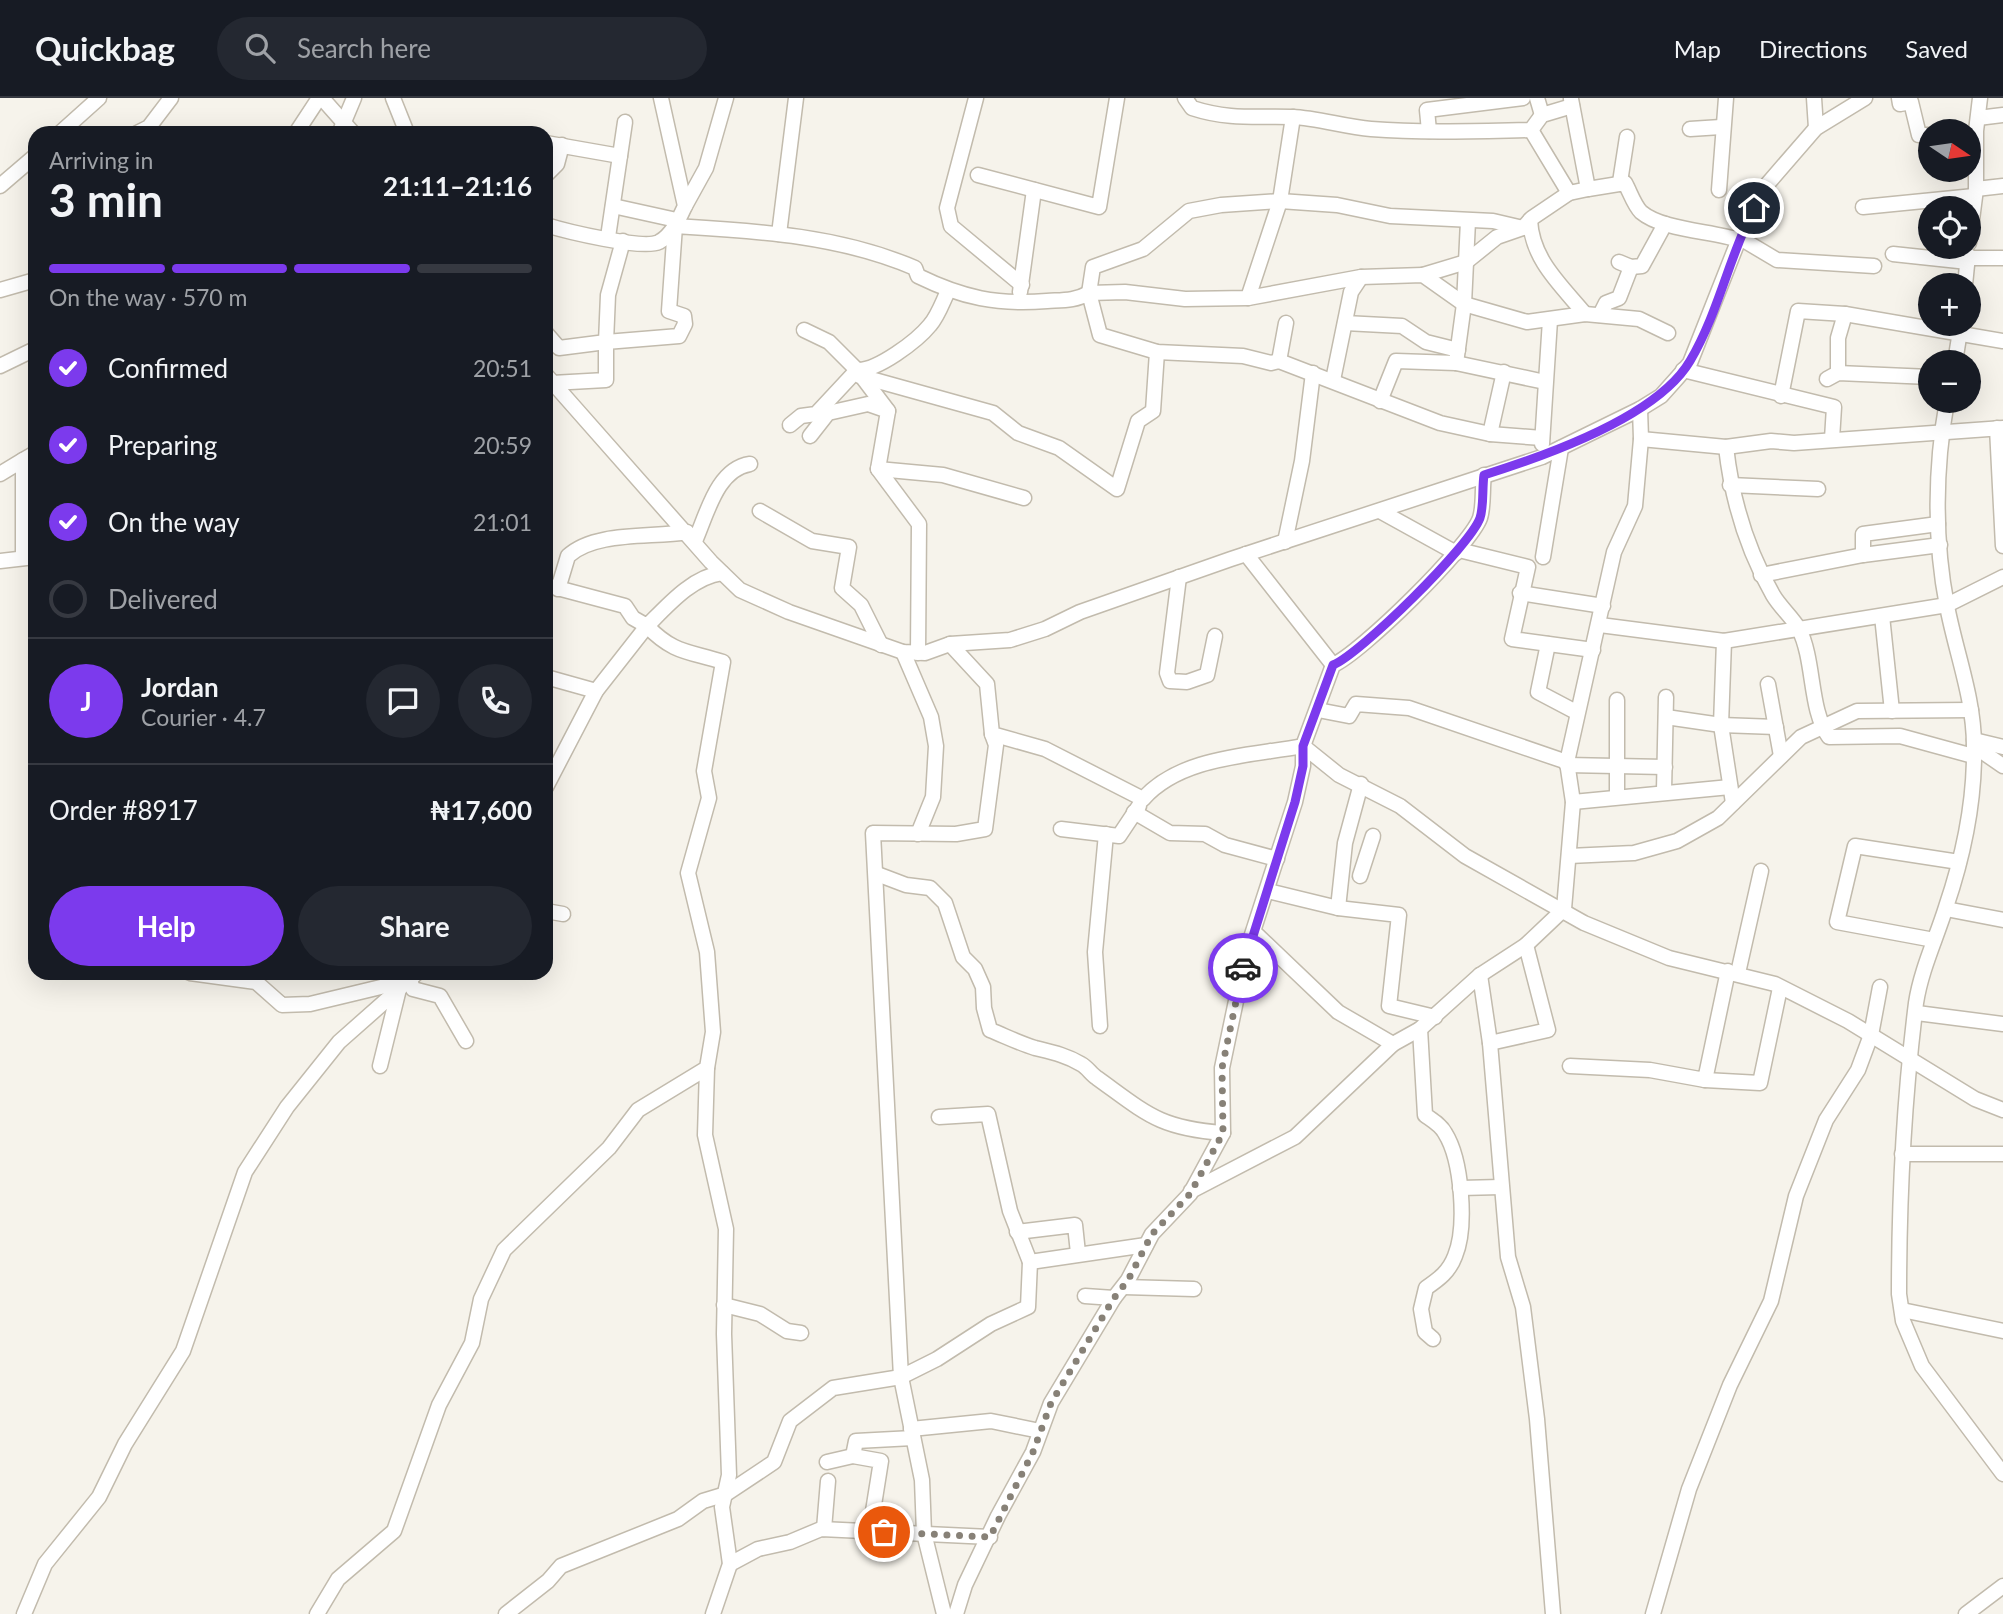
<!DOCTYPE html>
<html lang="en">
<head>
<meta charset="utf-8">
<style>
  :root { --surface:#171b24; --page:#242831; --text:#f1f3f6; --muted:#9ea1a6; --line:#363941; --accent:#7c3aed }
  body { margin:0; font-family:Lato,sans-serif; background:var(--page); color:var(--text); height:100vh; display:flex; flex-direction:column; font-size:26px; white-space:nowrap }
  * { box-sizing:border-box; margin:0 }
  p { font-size:23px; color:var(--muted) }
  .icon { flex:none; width:38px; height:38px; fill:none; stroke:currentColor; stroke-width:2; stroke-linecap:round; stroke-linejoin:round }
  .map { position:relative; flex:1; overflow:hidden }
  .details { position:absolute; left:28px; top:28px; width:525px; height:854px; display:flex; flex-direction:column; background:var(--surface); border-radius:21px; box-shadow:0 7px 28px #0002 }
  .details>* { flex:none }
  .needle { width:46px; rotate:103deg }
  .buttons { position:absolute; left:1918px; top:21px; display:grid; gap:14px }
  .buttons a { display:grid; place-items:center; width:63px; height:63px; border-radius:50%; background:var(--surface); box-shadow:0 7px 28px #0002; font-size:35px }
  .pin { position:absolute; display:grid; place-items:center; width:60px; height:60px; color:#fff; margin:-30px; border:4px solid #fff; border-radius:50%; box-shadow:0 2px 7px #0007 }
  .courier { position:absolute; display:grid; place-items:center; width:70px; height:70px; margin:-35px; border:5px solid #7c3aed; border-radius:50%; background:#fff; color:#222; box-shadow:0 2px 9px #0007 }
  .head em { font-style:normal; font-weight:700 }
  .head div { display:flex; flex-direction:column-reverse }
  .head { display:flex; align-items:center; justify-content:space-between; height:119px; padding:0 21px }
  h1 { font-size:46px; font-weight:700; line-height:52px }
  .bar { display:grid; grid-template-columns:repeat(4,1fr); gap:10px 7px; align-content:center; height:84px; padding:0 21px }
  .bar i { height:9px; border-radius:5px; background:var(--line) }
  .bar .selected { background:var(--accent) }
  .bar p { grid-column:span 4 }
  .line { display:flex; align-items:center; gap:18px; padding:0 21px; border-top:2px solid var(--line) }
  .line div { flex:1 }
  .round { display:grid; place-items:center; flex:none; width:74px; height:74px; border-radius:37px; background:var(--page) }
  ol { padding:0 21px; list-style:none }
  li { display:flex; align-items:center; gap:21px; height:77px }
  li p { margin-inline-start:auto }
  li .icon { padding:7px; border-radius:50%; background:var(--accent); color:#fff; stroke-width:4 }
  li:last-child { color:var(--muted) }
  li i { width:38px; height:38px; border:4px solid var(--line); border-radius:50% }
  .cta { display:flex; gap:14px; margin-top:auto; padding:14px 21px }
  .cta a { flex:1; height:80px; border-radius:42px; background:var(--accent); color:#fff; font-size:28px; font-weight:700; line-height:80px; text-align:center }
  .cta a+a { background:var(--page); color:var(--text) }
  header { display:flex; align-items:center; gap:42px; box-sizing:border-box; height:98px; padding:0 35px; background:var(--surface); border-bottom:2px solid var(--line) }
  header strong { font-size:33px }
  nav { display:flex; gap:38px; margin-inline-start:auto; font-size:24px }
  .search { width:490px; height:63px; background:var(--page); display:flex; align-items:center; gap:18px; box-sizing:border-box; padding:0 24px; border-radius:38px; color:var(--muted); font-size:26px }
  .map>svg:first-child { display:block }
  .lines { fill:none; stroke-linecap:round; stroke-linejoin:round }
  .street-casing { stroke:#c2bbad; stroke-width:17 }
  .street { stroke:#fff; stroke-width:14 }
  .done { stroke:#878177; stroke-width:7; stroke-dasharray:0 12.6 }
  .route { stroke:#7c3aed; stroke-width:9 }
</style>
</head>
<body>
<header>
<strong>Quickbag</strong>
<div class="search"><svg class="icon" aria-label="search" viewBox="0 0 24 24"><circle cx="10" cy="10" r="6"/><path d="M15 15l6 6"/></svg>Search here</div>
<nav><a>Map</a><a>Directions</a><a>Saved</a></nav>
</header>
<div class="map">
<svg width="2003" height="1516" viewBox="0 0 2003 1516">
  <rect width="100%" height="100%" fill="#f6f3eb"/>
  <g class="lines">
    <g class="street-casing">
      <g id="street">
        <polyline points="322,0 353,35"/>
        <polyline points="393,0 407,35"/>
        <polyline points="976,0 947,110 951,128 1022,187"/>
        <path d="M1185 0 1192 10C1229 22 1255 18 1292 19 1318 20 1345 29 1371 31 1424 35 1478 33 1531 32L1542 17 1572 8"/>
        <polyline points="1537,0 1542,17"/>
        <polyline points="1814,0 1816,30"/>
        <polyline points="1899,0 1900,6 1911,4 1919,37 1930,37"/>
        <path d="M1571 1 1588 91 1625 85C1630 94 1634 107 1641 114 1662 132 1711 133 1739 142"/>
        <polyline points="1978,20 2003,17"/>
        <polyline points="341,31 354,0"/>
        <polyline points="1690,31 1721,29"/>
        <polyline points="1531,32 1569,95"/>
        <polyline points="1429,33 1427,12 1523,0"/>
        <polyline points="60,35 99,0"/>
        <polyline points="137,35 149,29 171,0"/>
        <polyline points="296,35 319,0"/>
        <polyline points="546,45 620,58"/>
        <polyline points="546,77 557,66 562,47"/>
        <polyline points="978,77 1099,109 1117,0"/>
        <polyline points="1620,84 1627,39"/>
        <polyline points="0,88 35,58"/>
        <polyline points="1976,91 2003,88"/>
        <polyline points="1719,92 1726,0"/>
        <polyline points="613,108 672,121 675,128"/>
        <polyline points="685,108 706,70 726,0"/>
        <polyline points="1863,109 1974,98"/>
        <path d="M1530 122C1532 162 1561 187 1585 216"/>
        <path d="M546 127C565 133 643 152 659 144 672 137 679 121 685 108L661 0"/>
        <polyline points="1523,130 1493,123 1390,118 1337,107 1280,103 1221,107 1189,113 1143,151 1093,169 1089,195 1125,194 1185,201 1248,200 1361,179 1423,177 1464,206 1527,224 1585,216 1639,221 1668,235"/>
        <polyline points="779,136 796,0"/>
        <polyline points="608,139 625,24"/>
        <polyline points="1740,140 1777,162 1874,168"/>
        <polyline points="1969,145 1976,91 1976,33 1980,0"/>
        <polyline points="1893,156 1968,164"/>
        <polyline points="1967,160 2003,160"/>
        <polyline points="1619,164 1631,169 1642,168 1665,126"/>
        <polyline points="1423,177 1466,164 1497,139 1523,130 1532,120 1569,95 1588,91"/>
        <polyline points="1965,187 1968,157"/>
        <polyline points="0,192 35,182"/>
        <polyline points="1020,194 1034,92"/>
        <polyline points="1248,200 1280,103 1293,19"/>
        <polyline points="1600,217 1606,205 1619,200 1631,169"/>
        <polyline points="1345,225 1402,228 1426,244 1458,252"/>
        <polyline points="546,235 559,250 606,244 608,197 623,143"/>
        <polyline points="1279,263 1286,225"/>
        <polyline points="1955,264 1961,227"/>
        <polyline points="1456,265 1464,206 1468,123"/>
        <polyline points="0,268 35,251"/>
        <path d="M857 272C877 273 917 243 930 227 938 218 943 203 948 193"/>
        <polyline points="1683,272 1834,309 1832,341"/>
        <polyline points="1838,275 1838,240 1845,216"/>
        <polyline points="860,276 888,313"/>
        <polyline points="546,277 711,464 740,492 789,514 903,554 925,555 950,546 1010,542 1045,531 1080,514 1231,461 1542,359 1640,311 1661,298 1678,279 1690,265 1743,131 1764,90 1816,30 1865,0"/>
        <polyline points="860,278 993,315 1018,335 1059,350 1117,391 1138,323 1153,313 1157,254"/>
        <polyline points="1827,281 1838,275 1930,279"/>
        <path d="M547 282 552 285 606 282V244L679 238 685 226 684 218 669 213 675 128C757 133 838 137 915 170L918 178C963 200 997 207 1047 203 1062 202 1075 203 1089 195L1100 237 1157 254 1243 258 1271 265 1279 263 1440 325 1490 336 1542 340"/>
        <polyline points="1333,282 1351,194 1361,179"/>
        <polyline points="1781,298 1798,213 1845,216 2003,243"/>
        <polyline points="1380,303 1396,263 1456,265 1545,284"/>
        <path d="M1947 303C1935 369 1934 442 1947 508 1956 555 1974 600 1974 648 1975 701 1963 759 1946 809 1936 841 1921 872 1916 905 1904 1001 1899 1098 1899 1196L1903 1223 1922 1268 2003 1376"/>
        <polyline points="790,327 801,318 816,316 857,272 829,244 804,232"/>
        <polyline points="1997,330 2003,448"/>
        <polyline points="1490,336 1504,274"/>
        <polyline points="810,338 828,315 868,306 888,313 878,371 919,426 918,555"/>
        <polyline points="1641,341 1726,349 1771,343 1794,345 2003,330"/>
        <polyline points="1542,346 1550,222"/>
        <path d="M1726 349C1732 402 1746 450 1773 497 1780 509 1792 519 1799 531 1815 563 1809 612 1829 639L1900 638 1973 658"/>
        <polyline points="878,371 943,377 1024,400"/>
        <polyline points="0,376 23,362"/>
        <polyline points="1730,387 1818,391"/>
        <polyline points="760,413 812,443 849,449 842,490 861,507 881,547"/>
        <polyline points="1380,413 1456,455"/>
        <path d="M695 443C707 416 717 371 750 366"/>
        <polyline points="1285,444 1302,363 1313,275"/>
        <polyline points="1459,452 1528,469 1512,541 1593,552"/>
        <polyline points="1246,456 1333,567"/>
        <polyline points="1863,457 1863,436 1938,426"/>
        <polyline points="1543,459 1561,350"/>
        <polyline points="23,460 23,362 35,355"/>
        <polyline points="0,463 35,459"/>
        <polyline points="1761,477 1863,457 1940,447"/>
        <polyline points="1179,479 1167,575 1170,583 1187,584 1207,577 1215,538"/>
        <path d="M546 487 625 508 633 520 647 528C668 507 692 479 722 475"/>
        <path d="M558 491 568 458C595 433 651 440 687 434"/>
        <polyline points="1520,495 1603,508"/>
        <polyline points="1882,518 1892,613"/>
        <polyline points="1600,527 1724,543 1947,507 2003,479"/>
        <polyline points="1724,543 1721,627 1733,705"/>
        <path d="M950 546 987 586 992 636 1045 651 1143 701C1181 658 1251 658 1303 648L1339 677 1400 708 1465 758 1584 825 1669 860 1775 886 1848 923 1975 1001 2003 1012"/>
        <polyline points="1548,546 1538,594 1576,614"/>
        <polyline points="903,554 931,619 936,648 933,699 918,736"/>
        <polyline points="546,579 596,593"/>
        <polyline points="1768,586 1781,658"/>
        <polyline points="1318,612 1349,618 1356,606 1409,610 1567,664"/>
        <polyline points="1666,619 1721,627 1776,629"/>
        <polyline points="1974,642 2003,649"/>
        <polyline points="1974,648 2003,668"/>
        <polyline points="1567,667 1665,669"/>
        <polyline points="1664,693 1666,599"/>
        <polyline points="1617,698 1617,602"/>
        <polyline points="1573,704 1730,689"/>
        <polyline points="1134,714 1170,735 1205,736 1225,747 1277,761"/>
        <polyline points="1061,731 1119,738 1139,708"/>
        <polyline points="1569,758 1634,755 1677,743 1718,720 1801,639 1857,613 1971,612"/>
        <path d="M877 776 906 787 930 790 945 805 963 859 975 871 983 889 984 910 990 932C1005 938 1019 945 1035 950 1051 954 1066 957 1081 966 1087 969 1091 976 1097 980 1147 1016 1159 1030 1223 1035"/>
        <polyline points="1360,778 1373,738"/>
        <polyline points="1268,793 1338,810 1399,817 1389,908 1435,919"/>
        <polyline points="1338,810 1345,745 1361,686"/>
        <polyline points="1946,811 2003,822"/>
        <polyline points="546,813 563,816"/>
        <polyline points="1254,834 1338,914 1393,946"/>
        <polyline points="1934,842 1837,824 1855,748 1959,764"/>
        <polyline points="190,875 256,884 282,907 310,906 410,882 413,891 440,898 466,943"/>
        <polyline points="1738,875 1761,773"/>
        <polyline points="1480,877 1490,945 1508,1159 1523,1209 1537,1321 1553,1516"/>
        <polyline points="1917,915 2003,926"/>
        <polyline points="1100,928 1095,854 1106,736"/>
        <path d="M1420 931 1425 1017C1432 1022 1441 1027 1445 1035 1462 1062 1467 1129 1455 1158 1449 1174 1439 1181 1426 1190L1421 1211 1425 1234 1433 1241"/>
        <polyline points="1490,945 1548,932 1526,847"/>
        <polyline points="380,968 399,891"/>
        <polyline points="1570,968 1650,972 1705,982 1728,873"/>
        <polyline points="707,970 705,1037 726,1131 724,1236 729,1377 722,1409 730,1466 713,1516"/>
        <polyline points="1705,982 1760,985 1780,890"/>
        <polyline points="939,1019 988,1016 1010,1113 1030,1164 1146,1147"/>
        <polyline points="1902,1056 2003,1056"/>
        <polyline points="1460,1090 1501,1089"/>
        <polyline points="1191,1093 1295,1039 1393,946 1420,931 1480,877 1526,847 1564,811 1573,704 1567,664 1614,454 1635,408 1641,341 1640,311"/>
        <polyline points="1017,1134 1075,1127 1078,1155"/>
        <polyline points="1124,1189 1194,1191"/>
        <polyline points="1085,1198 1114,1200"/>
        <polyline points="724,1207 760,1216 787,1233 801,1235"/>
        <polyline points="1902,1212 2003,1233"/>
        <polyline points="911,1331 991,1323 1040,1333"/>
        <polyline points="853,1358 856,1343 913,1340"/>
        <polyline points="827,1364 853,1358 881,1363 870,1432"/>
        <polyline points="824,1431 828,1383"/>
        <polyline points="730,1466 758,1451 790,1444 821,1431 990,1439"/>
        <polyline points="24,1516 45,1466 99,1399 125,1346 183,1253 245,1074 287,1009 339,944 417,875"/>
        <path d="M317 1516 338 1481 394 1433 439 1307 472 1245 481 1201 504 1152 609 1050 638 1012 707 970 713 934 707 854 688 775 709 700 704 673 723 564C689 553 674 556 647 528L596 593 546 689"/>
        <polyline points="506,1516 548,1483 561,1468 678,1421 703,1403 726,1396 774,1364 790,1323 833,1290 901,1279 937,1261 991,1226 1028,1209 1030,1164"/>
        <polyline points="944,1516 924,1435 922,1382 901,1279 873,735 956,736 985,731 996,647 992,636"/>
        <path d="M956 1516 965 1487 998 1418 1033 1354 1051 1305 1114 1200 1128 1182 1152 1136 1190 1096 1223 1035 1222 970 1246 855 1295 704 1303 668V648L1333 567C1360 556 1470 448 1480 420 1484 408 1482 390 1484 377"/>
        <polyline points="1653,1516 1689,1391 1730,1287 1771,1203 1796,1098 1826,1022 1858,972 1871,937 1880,889"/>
        <polyline points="1966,1516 2003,1488"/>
      </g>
    </g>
    <use href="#street" class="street"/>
  </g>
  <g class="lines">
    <polyline class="done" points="884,1434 990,1439 1033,1354 1051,1305 1114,1200 1128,1182 1152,1136 1190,1096 1223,1035 1222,970 1243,870"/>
    <path class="route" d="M1243 870 1295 704 1303 668V648L1333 567C1360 556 1470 448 1480 420 1484 408 1482 390 1484 377 1545 358 1657 319 1690 263 1718 216 1729 159 1754 110"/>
  </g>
</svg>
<div class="buttons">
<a><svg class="needle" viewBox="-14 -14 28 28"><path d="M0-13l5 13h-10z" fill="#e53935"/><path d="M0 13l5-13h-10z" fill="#9ea1a6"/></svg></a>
<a><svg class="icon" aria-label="locate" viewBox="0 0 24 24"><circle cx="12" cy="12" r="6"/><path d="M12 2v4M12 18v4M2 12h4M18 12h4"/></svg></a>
<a>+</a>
<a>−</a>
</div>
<div class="pin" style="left:884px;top:1434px;background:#ea580c"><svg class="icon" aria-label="bag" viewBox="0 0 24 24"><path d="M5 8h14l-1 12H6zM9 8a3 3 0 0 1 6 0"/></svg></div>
<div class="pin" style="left:1754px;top:110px;background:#1f2937"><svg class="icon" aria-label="home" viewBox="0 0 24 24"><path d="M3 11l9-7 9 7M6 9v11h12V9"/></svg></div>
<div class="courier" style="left:1243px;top:870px"><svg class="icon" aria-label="car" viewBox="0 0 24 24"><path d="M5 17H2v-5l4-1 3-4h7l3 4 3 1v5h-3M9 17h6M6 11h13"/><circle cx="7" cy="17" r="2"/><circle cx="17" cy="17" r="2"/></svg></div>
<section class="details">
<div class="head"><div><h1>3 min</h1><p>Arriving in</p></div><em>21:11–21:16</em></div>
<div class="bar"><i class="selected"></i><i class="selected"></i><i class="selected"></i><i></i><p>On the way · 570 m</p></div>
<ol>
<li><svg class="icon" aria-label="check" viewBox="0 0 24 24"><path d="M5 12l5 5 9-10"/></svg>Confirmed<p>20:51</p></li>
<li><svg class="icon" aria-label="check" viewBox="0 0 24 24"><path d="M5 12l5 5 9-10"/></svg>Preparing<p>20:59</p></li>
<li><svg class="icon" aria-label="check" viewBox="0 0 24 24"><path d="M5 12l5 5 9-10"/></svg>On the way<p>21:01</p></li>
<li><i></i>Delivered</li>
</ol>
<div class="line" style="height:126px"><b class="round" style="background:var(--accent);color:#fff">J</b><div><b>Jordan</b><p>Courier · 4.7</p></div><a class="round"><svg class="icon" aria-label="chat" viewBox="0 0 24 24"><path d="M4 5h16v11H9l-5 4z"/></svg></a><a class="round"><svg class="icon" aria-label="phone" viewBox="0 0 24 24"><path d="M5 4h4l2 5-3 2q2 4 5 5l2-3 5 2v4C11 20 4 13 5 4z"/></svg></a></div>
<div class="line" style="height:91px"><div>Order #8917</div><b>₦17,600</b></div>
<div class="cta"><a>Help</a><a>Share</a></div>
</section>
</div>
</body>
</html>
